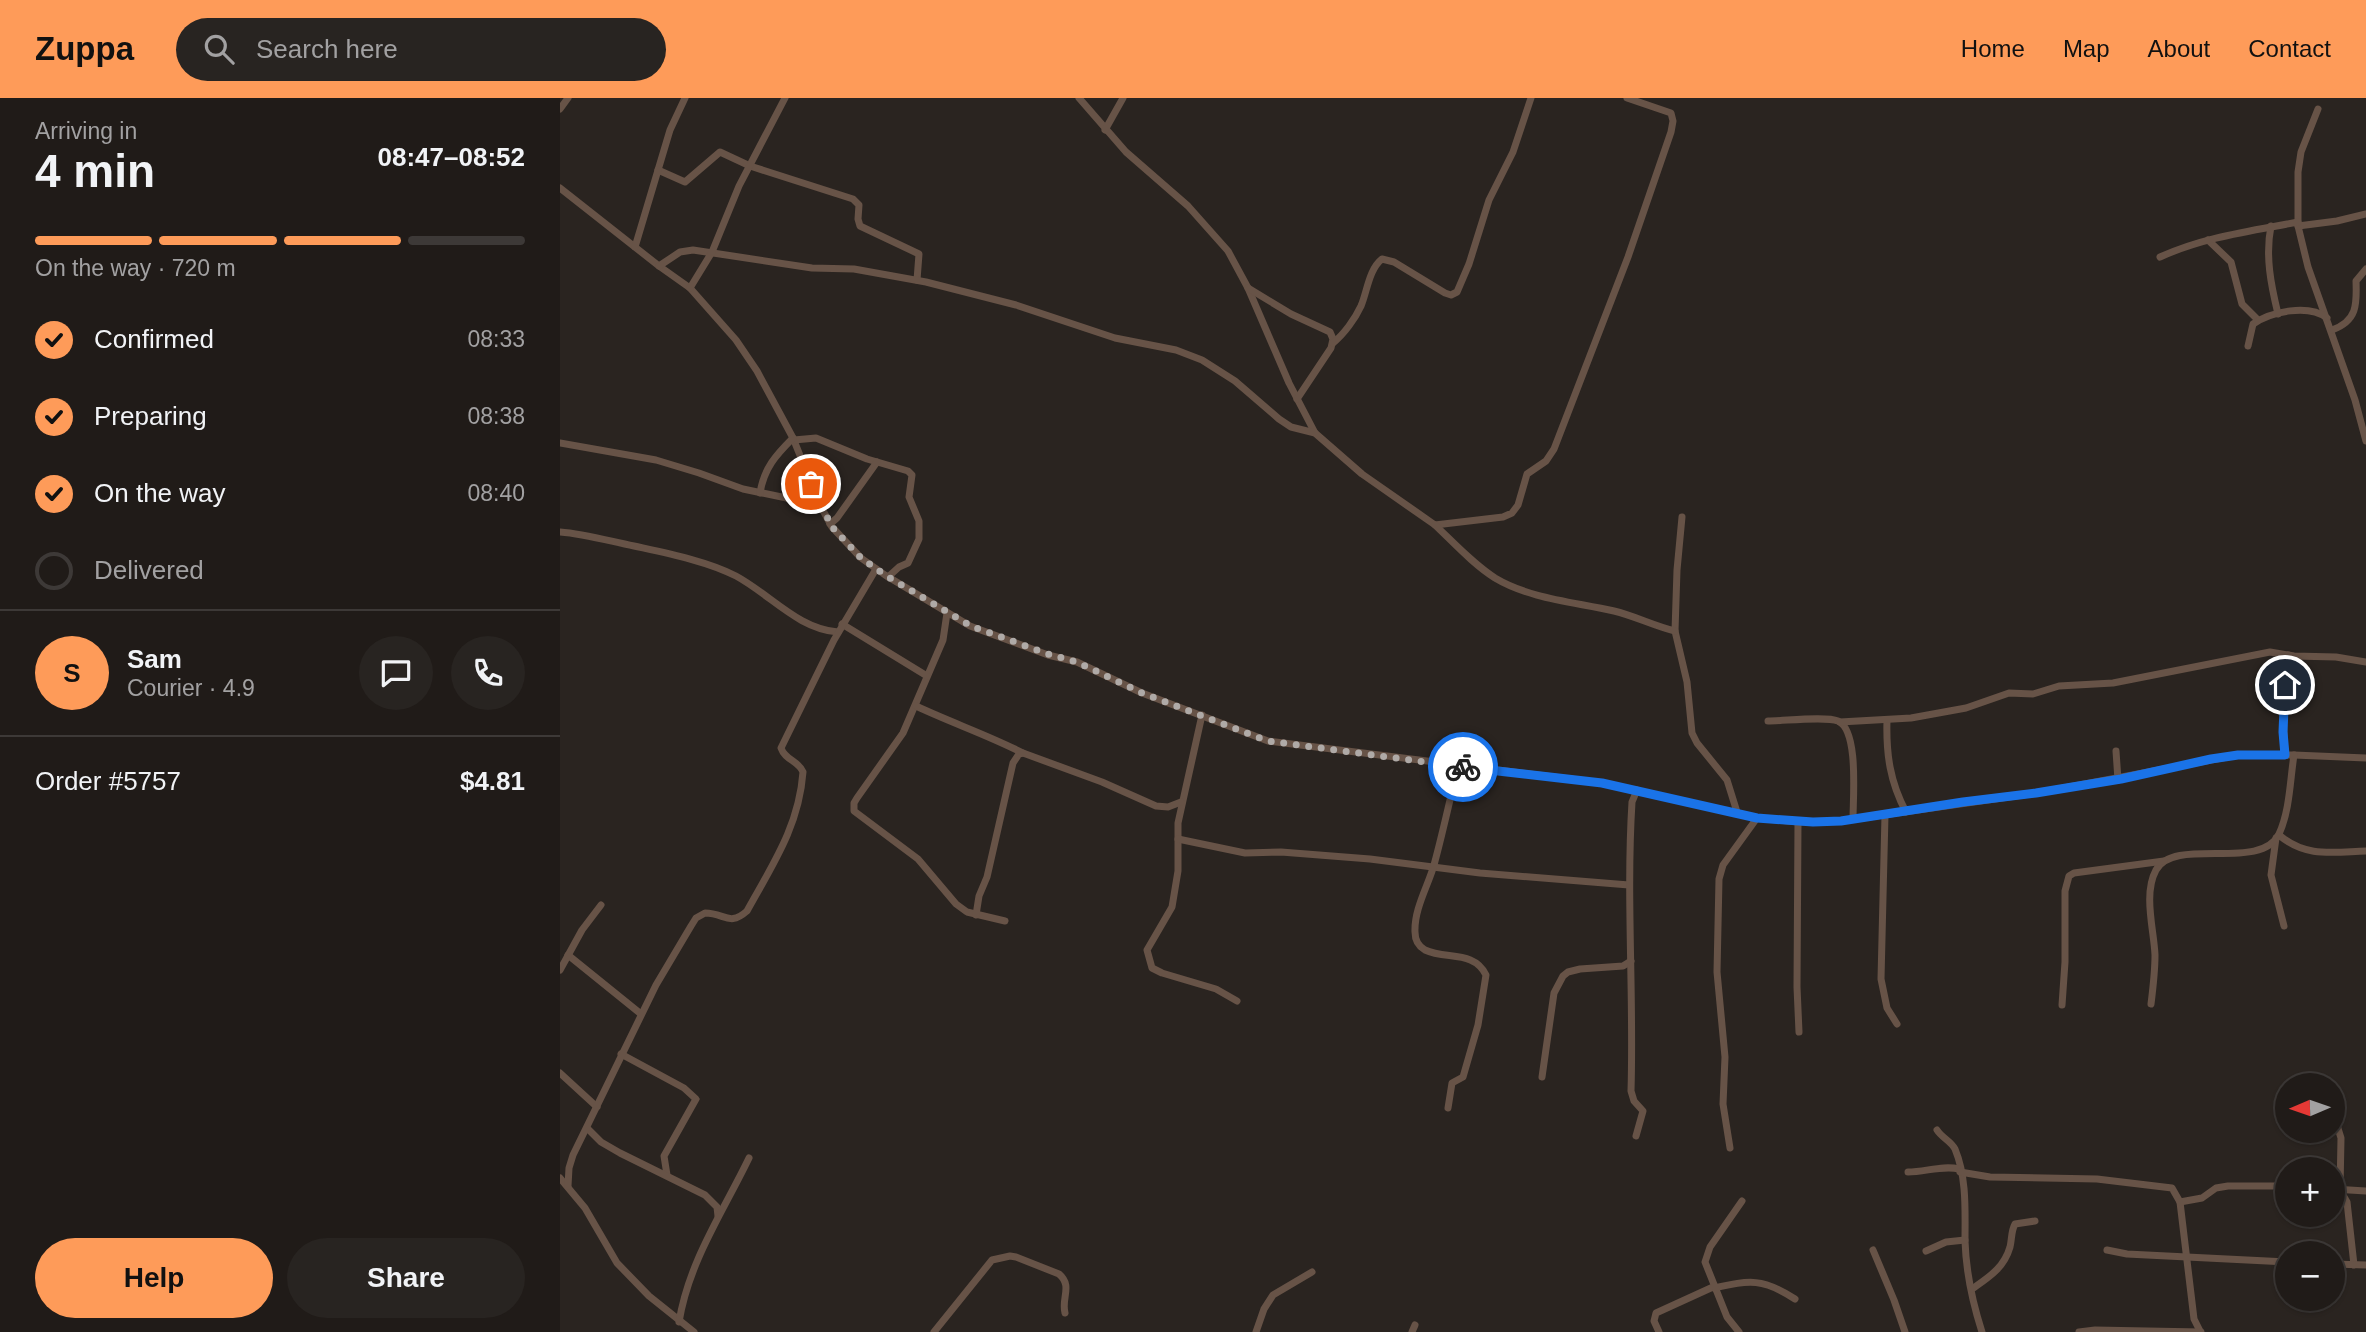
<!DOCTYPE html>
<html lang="en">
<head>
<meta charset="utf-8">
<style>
  :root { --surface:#201b18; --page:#282421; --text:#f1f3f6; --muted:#a2a1a2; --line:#3d3937; --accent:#fe9b59 }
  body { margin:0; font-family:Helvetica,sans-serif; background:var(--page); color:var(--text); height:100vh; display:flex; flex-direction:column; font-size:26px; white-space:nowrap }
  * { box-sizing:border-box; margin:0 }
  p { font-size:23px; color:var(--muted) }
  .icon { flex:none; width:38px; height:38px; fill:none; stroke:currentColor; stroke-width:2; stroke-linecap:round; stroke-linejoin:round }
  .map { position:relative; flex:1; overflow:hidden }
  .sheet { display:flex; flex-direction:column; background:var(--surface); width:560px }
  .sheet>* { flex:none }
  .needle { width:46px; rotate:268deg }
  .fabs { position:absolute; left:1715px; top:975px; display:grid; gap:14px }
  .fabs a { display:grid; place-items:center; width:70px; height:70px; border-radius:50%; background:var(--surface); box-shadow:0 2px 5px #0004,0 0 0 2px var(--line); font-size:35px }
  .pin { position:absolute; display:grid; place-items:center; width:60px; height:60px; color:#fff; margin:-30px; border:4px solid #fff; border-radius:50%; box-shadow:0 2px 7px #0007 }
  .courier { position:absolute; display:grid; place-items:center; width:70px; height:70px; margin:-35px; border:5px solid #1a73e8; border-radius:50%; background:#fff; color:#222; box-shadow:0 2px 9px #0007 }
  .headline em { font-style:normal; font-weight:600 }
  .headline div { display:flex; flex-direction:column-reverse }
  .headline { display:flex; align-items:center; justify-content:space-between; height:119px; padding:0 35px }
  h1 { font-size:46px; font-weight:600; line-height:52px }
  .bar { display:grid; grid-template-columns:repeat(4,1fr); gap:10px 7px; align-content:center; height:84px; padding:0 35px }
  .bar i { height:9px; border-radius:5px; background:var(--line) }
  .bar .current { background:var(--accent) }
  .bar p { grid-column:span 4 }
  .line { display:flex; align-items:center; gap:18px; padding:0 35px; border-top:2px solid var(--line) }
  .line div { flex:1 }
  .round { display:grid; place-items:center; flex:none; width:74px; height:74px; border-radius:37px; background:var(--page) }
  ol { padding:0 35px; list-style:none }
  li { display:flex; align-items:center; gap:21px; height:77px }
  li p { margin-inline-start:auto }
  li .icon { padding:7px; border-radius:50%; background:var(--accent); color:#111; stroke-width:4 }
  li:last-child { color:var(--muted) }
  li i { width:38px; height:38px; border:4px solid var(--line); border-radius:50% }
  .primary-button { display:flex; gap:14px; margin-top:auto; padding:14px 35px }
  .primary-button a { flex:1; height:80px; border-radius:42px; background:var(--accent); color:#111; font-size:28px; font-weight:600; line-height:80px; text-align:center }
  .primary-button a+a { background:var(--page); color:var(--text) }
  header { display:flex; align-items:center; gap:42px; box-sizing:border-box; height:98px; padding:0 35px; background:var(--accent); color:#111 }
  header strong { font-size:33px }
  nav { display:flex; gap:38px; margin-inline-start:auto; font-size:24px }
  .search { width:490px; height:63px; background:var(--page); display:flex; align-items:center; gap:18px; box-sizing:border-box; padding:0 24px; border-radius:38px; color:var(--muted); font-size:26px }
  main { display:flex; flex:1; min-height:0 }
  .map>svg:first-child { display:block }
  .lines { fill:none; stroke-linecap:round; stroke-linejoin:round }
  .street { stroke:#675347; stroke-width:7 }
  .done { stroke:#afaaa7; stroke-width:7; stroke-dasharray:0 12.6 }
  .route { stroke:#1a73e8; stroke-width:9 }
</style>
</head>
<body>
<header>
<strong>Zuppa</strong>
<div class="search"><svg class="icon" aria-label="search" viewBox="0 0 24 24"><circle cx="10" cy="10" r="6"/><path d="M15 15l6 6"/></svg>Search here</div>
<nav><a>Home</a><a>Map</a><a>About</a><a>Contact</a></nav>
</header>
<main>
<section class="sheet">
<div class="headline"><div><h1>4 min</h1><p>Arriving in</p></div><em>08:47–08:52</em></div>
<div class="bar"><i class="current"></i><i class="current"></i><i class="current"></i><i></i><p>On the way · 720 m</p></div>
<ol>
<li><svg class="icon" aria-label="check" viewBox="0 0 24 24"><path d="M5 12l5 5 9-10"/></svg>Confirmed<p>08:33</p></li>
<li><svg class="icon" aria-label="check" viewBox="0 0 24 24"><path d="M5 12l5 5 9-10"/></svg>Preparing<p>08:38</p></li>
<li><svg class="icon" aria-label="check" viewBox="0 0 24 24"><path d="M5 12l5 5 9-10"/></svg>On the way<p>08:40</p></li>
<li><i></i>Delivered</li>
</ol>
<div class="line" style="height:126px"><b class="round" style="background:var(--accent);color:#111">S</b><div><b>Sam</b><p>Courier · 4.9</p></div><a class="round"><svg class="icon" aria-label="chat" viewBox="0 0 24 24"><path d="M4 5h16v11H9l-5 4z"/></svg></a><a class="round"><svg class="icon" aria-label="phone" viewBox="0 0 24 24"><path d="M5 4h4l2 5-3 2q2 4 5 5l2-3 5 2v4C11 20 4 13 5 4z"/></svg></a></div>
<div class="line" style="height:91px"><div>Order #5757</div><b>$4.81</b></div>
<div class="primary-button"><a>Help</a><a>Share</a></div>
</section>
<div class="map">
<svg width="1806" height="1234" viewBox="0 0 1806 1234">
  <rect width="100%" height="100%" fill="#2a2420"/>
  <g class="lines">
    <g class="street">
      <polyline points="519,0 566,54 628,108 668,153 688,190 729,285 755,335"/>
      <polyline points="0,11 8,0"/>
      <polyline points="1758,11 1741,54 1738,74 1738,128 1748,169 1795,302 1806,343"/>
      <polyline points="545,32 563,0"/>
      <polyline points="98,72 125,84 160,54 190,68 293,101 299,107 298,121 300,128 359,156 357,182"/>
      <polyline points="0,90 99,168 130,190 176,242 197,273 233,340 260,407 272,429 301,460 325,477 410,528 488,557 517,564 582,595 708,643 1042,685 1197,720 1238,724 1281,723 1477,695 1678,657 1734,657 1806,660"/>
      <path d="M1711 128C1705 158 1711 187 1718 216"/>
      <polyline points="1738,128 1777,123 1806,116"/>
      <polyline points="1648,142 1671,164 1682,206 1698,222"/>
      <polyline points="75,149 110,32 125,0"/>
      <path d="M1600 159C1644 139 1691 133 1738 124"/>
      <polyline points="99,168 120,154 133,152 252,170 294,171 366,184 456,207 555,240 616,252 642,262 675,283 719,321 731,329 755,335 802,376 875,427 943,419 952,415 958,407 967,376 986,363 994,351 1068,159 1111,34 1113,23 1111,15 1067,0"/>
      <polyline points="130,190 152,154 179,88 225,0"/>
      <polyline points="688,190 731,216 770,234 773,241 771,250 737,301"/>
      <path d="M1772 232C1797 223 1797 207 1796 183L1806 171"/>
      <path d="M773 245C784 236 795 221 801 208 807 194 809 171 822 161L834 164 885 195 891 197 897 194 909 166 929 102 953 54 971 0"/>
      <path d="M1688 248 1693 226C1712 213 1749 206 1767 220"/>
      <polyline points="234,342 256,340 307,361 348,373 352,377 349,399 359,423 359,441 348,465 339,469 328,479"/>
      <polyline points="0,345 96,362 139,375 183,391 260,407"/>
      <path d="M200 395C204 370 216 357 233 340"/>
      <polyline points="1122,419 1117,472 1115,533 1127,584 1132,635 1137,645 1167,682 1177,714"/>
      <polyline points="270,426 277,420 317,364"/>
      <path d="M875 427C894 445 913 466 935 480 970 501 1015 504 1054 513 1075 518 1094 528 1115 533"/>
      <path d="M0 434C25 436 49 443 74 448 106 455 147 463 176 478 211 497 238 531 278 534"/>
      <polyline points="387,515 383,542 343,635 297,700 294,705 294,713 358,761 396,806 407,814 445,823"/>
      <polyline points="282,526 367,578"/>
      <path d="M356 608C392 625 428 637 463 655"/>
      <polyline points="642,617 618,725 618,773 612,809 587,852 592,870 602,875 656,891 677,903"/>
      <path d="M1327 622C1326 656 1330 684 1346 714"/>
      <path d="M1208 623C1224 623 1266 618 1278 623 1299 632 1293 700 1293 721"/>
      <polyline points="1280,624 1351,620 1406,610 1449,595 1473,596 1499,588 1553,585 1710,554 1734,558 1776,559 1806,564"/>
      <polyline points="1556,653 1558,682"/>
      <polyline points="1725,657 1723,616 1728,557"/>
      <polyline points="1325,717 1321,881 1327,910 1337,926"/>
      <polyline points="1238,724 1237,889 1239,934"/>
      <path d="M1719 737C1746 760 1773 754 1806 753"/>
      <polyline points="1716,740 1711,777 1724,828"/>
      <polyline points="618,741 685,755 721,754 810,761 920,775 1069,787"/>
      <polyline points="416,817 419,798 427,779 453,665 459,656 463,655 542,684 596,708 608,709 621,704"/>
      <polyline points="8,857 81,916"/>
      <polyline points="0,872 22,832 41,807"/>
      <path d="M1591 906C1593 890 1595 874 1595 857 1594 832 1583 796 1596 772 1615 738 1701 774 1719 736 1730 712 1730 682 1734 657"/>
      <polyline points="1502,907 1505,864 1505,793 1509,778 1514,775 1604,763"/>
      <polyline points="61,956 124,990 136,1001 104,1058 107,1077"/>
      <polyline points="0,975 37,1009"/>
      <polyline points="982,979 994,895 1003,878 1008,874 1020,871 1063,868 1071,863"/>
      <path d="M888 1010 892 985 903 979 918 927 926 877C914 852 886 862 865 852 858 848 855 841 855 834 854 811 868 788 874 767 883 734 890 701 898 668"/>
      <polyline points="1776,1024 1781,1040 1780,1092 1787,1104 1794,1167"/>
      <polyline points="27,1030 41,1044 60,1055 145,1097 157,1109 158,1118"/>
      <path d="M1377 1032C1382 1040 1391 1043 1395 1051 1407 1080 1405 1113 1405 1143 1406 1173 1413 1206 1422 1234"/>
      <path d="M1076 1038 1083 1013 1074 1003 1071 993C1074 896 1066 800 1072 704L1077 692"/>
      <polyline points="1170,1050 1163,1006 1165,959 1157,874 1159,781 1163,767 1197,720"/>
      <path d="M1348 1074C1365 1074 1383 1067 1399 1071"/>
      <polyline points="1400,1074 1430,1079 1537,1081 1612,1090 1620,1104 1634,1221 1640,1233"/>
      <polyline points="0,1080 25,1110 57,1165 89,1198 134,1234"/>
      <path d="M8 1088 9 1070 13 1057 96 887 131 828 136 820 145 815C165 815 169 829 187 813 213 766 239 728 243 674 239 663 225 662 221 650L274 542 316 471"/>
      <polyline points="1773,1091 1806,1093"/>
      <polyline points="1620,1104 1642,1100 1656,1090 1668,1088 1727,1088"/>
      <polyline points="1313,1152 1334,1202 1345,1234"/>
      <polyline points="1547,1152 1567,1156 1727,1164"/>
      <polyline points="1366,1153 1386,1144 1405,1142"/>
      <polyline points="1773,1166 1806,1167"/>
      <path d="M1154 1190C1190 1182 1203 1180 1235 1201"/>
      <path d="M1412 1191C1429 1179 1444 1170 1450 1149 1452 1141 1451 1133 1455 1126L1475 1123"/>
      <path d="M119 1224C129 1163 163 1114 189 1060"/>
      <path d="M374 1234 432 1162 450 1158 456 1159 499 1176C513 1188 501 1200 505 1215"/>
      <polyline points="696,1234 704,1211 713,1197 752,1174"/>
      <polyline points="852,1234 855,1227"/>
      <polyline points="1099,1234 1094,1223 1096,1215 1153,1189"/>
      <polyline points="1179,1234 1167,1219 1145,1164 1150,1149 1182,1103"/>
      <polyline points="1519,1234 1535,1232 1641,1234"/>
    </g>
  </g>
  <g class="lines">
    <polyline class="done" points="251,386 272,429 301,460 325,477 411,528 488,556 517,564 582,595 708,643 903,669"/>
    <polyline class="route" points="903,669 1042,685 1197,720 1253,724 1281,723 1403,704 1476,695 1561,681 1651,661 1678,657 1725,657 1723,634 1725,587"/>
  </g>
</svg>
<div class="fabs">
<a><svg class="needle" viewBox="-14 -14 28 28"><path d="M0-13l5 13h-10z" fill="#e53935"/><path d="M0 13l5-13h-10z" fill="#a2a1a2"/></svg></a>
<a>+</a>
<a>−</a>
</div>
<div class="pin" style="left:251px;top:386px;background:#ea580c"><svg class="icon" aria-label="bag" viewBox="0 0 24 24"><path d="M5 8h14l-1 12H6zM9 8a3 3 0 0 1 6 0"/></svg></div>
<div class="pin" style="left:1725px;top:587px;background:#1f2937"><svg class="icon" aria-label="home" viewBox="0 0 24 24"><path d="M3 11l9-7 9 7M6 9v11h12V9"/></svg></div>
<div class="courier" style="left:903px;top:669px"><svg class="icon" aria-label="bike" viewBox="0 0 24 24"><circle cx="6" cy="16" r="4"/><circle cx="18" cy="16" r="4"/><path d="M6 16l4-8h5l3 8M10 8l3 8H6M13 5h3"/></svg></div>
</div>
</main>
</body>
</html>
